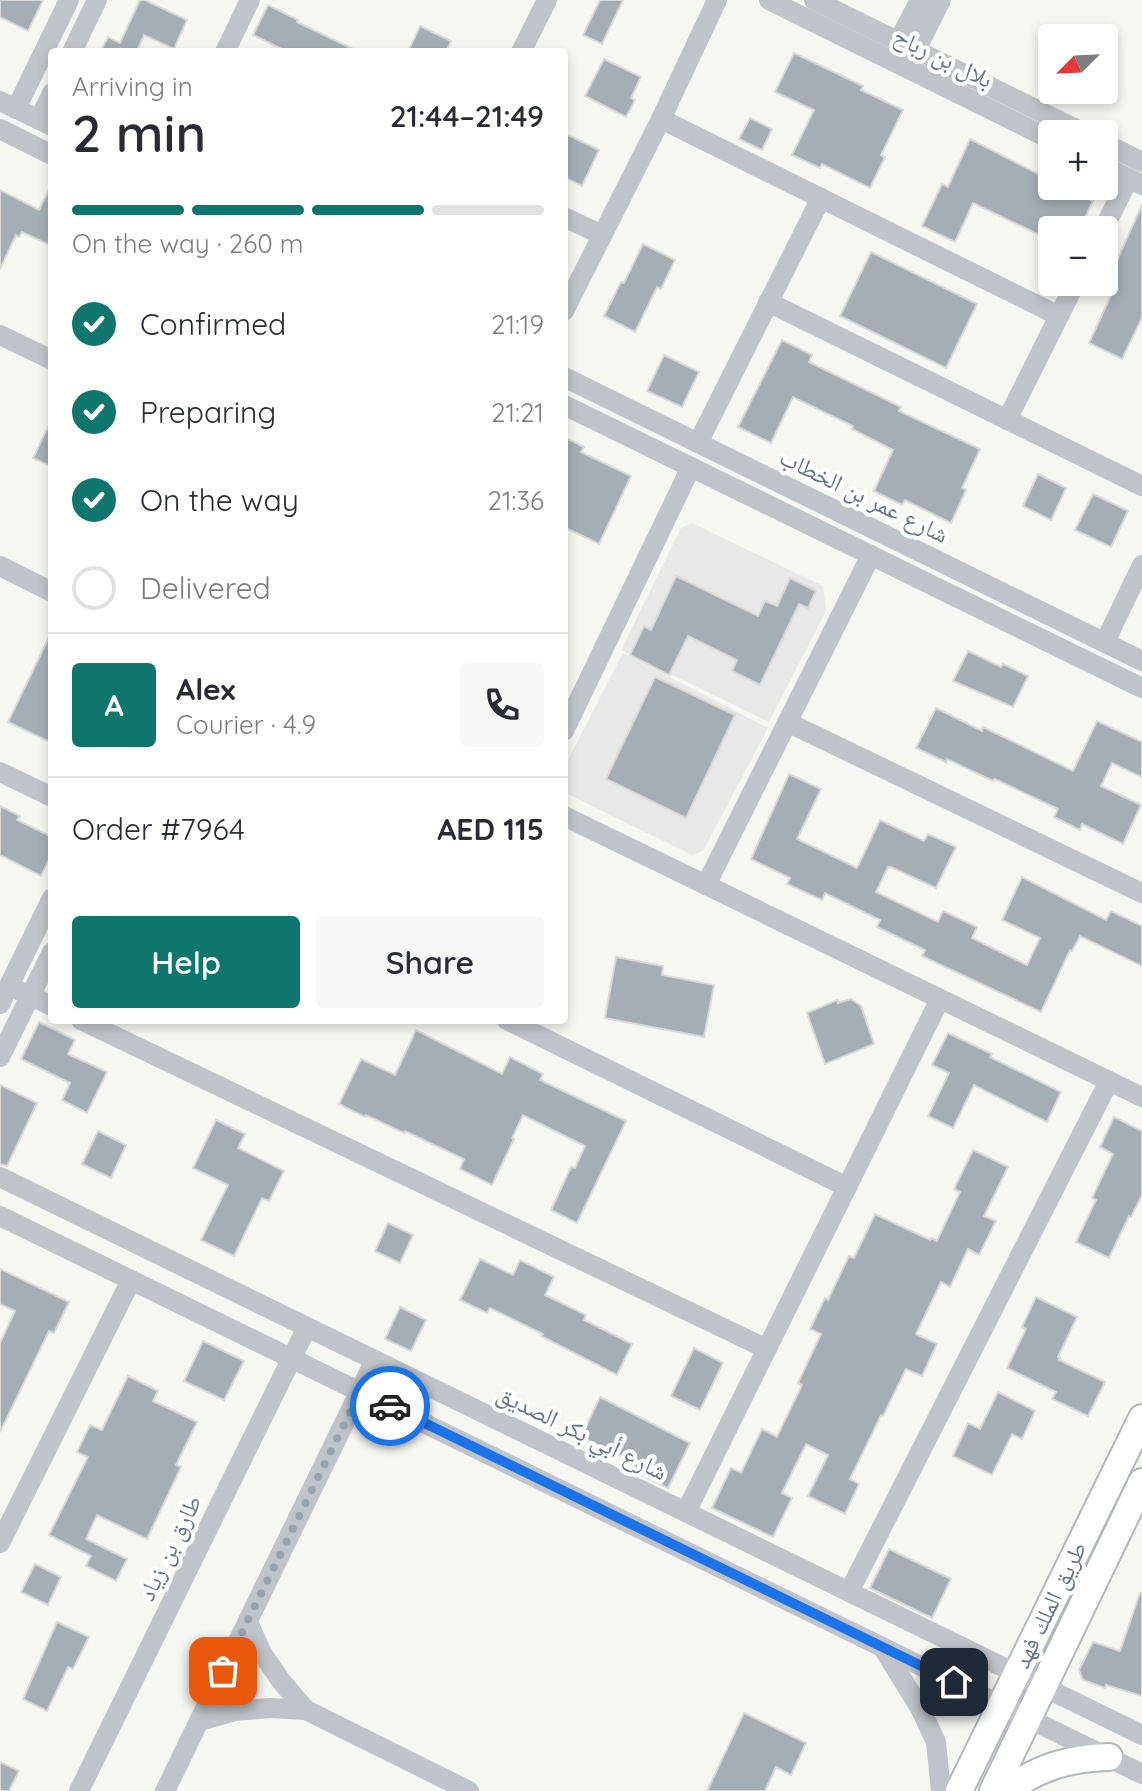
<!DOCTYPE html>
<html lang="en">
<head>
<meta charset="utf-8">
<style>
  :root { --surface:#fff; --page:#f7f7f7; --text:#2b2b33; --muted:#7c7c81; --line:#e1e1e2; --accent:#0f766e }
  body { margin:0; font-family:Quicksand,"Noto Naskh Arabic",sans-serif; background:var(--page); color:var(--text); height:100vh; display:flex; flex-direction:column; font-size:30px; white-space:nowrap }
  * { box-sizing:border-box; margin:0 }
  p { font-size:26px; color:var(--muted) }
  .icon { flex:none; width:44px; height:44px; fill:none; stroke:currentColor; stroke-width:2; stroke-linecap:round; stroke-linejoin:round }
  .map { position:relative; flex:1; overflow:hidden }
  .side { position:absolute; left:48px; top:48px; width:520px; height:976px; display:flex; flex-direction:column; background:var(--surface); border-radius:8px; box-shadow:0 4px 12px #0003 }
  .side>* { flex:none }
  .needle { width:52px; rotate:246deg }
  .tools { position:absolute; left:1038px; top:24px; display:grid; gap:16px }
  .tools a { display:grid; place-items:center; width:80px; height:80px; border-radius:8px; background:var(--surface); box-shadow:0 4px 12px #0003; font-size:40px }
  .pin { position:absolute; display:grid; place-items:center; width:68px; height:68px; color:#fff; margin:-34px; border-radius:16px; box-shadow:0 4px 12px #0006 }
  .courier { position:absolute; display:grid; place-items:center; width:80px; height:80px; margin:-40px; border:6px solid #1a73e8; border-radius:50%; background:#fff; color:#222; box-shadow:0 2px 10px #0007 }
  .headline em { font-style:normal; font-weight:600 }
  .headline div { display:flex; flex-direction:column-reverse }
  .headline { display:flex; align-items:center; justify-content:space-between; height:136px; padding:0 24px }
  h1 { font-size:52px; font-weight:600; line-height:60px }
  .bar { display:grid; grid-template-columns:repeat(4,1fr); gap:12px 8px; align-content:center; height:96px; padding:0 24px }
  .bar i { height:10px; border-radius:6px; background:var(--line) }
  .bar .selected { background:var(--accent) }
  .bar p { grid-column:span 4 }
  .line { display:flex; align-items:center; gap:20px; padding:0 24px; border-top:2px solid var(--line) }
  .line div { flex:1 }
  .round { display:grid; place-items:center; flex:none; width:84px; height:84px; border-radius:8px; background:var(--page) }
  ol { padding:0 24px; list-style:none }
  li { display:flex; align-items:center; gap:24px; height:88px }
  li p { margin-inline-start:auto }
  li .icon { padding:8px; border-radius:50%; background:var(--accent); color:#fff; stroke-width:4 }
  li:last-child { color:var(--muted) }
  li i { width:44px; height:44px; border:4px solid var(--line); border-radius:50% }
  .primary-button { display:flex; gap:16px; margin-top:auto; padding:16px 24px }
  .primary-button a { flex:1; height:92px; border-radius:8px; background:var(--accent); color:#fff; font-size:32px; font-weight:600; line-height:92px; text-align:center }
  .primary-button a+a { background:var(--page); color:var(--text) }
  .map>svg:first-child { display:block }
  .built { fill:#e7e8e7 }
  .building { fill:#a6aeb4; stroke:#d8d8d6; stroke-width:2 }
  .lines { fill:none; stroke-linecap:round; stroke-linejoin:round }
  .major-casing { stroke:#b3b7bb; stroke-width:30 }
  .minor { stroke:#c0c3c7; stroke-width:20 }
  .major { stroke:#fff; stroke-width:26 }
  .done { stroke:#98a2aa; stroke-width:8; stroke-dasharray:0 14.4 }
  .route { stroke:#1a73e8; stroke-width:10 }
  .labels { text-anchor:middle; stroke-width:8; stroke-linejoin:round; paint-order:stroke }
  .street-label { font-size:24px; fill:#667483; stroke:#fff }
</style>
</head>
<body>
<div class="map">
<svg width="1142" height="1791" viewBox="0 0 1142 1791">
  <rect width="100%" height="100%" fill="#f6f6f3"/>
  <g class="built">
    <polygon points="692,523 823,586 826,611 769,722 621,650 681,528"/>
    <polygon points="623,653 768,728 703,851 692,855 564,792 564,768"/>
  </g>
  <g class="building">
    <polygon points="0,0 43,0 28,31 0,17"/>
    <polygon points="140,0 145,0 187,20 174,49 144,35 137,51 139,52 100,52 108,37 120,43"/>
    <polygon points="600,0 623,0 602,44 583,35"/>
    <polygon points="268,5 298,20 297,22 359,52 288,52 253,35"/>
    <polygon points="420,26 451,41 446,52 408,52"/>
    <polygon points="794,53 863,86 861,90 903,110 881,155 885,157 870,188 822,164 820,168 792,155 814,110 775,92"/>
    <polygon points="604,59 641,77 631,98 635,100 626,117 585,96"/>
    <polygon points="750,118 772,129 762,150 739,139"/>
    <polygon points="564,133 599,150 582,186 564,177"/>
    <polygon points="970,139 1052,181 1052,186 1063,186 1093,201 1079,230 1052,230 1052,241 973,203 955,242 922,226 942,184 948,187"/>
    <polygon points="52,184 52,246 22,232 19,237 16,235 0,269 0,190 39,210"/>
    <polygon points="1142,205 1142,318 1122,359 1089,343 1113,291 1105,287"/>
    <polygon points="643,244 675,260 661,289 657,287 635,332 604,316 621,282 624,283"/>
    <polygon points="871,252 977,304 946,368 840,316"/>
    <polygon points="782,340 812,355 809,362 901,407 899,411 980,449 962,488 966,490 951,523 905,500 902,505 874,491 893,450 852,429 853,426 793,397 771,443 738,427"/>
    <polygon points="664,355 699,372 682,407 647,391"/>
    <polygon points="52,419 52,467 33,458"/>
    <polygon points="564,437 584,447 581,452 631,476 599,544 564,527"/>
    <polygon points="1038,474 1066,488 1051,520 1023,506"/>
    <polygon points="1093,494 1128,511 1111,547 1075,530"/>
    <polygon points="676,576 758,616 765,601 777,606 790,578 816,591 808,608 799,604 760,685 732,671 737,660 688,636 669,675 630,655 644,626 651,630"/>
    <polygon points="52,631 52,743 8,722"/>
    <polygon points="968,651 1001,667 1003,664 1028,676 1013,707 953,681"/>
    <polygon points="655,677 735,715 686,818 606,779"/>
    <polygon points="936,708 982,731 983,727 1073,771 1097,721 1142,742 1142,777 1112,763 1101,786 1141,805 1123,844 1082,824 1080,830 1054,817 1058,809 995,779 993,781 947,759 946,762 916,748"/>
    <polygon points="789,774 821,789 797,839 857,868 880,820 924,841 928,834 956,847 936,888 891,867 888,867 876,892 938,922 943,911 977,927 972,938 1027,965 1040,938 1002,920 1022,877 1106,920 1111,911 1142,926 1142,966 1080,936 1072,951 1070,950 1041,1012 922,956 925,950 877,927 880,920 825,893 822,900 787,884 790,878 751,859"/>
    <polygon points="0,806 20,816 17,820 52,837 52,853 41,876 0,855"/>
    <polygon points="616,957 663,966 662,975 714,985 704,1037 605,1018"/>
    <polygon points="851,999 861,1006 874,1044 825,1064 807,1013 837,1000 838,1003"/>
    <polygon points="39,1022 75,1040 68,1054 107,1072 87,1113 62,1100 70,1083 21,1059"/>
    <polygon points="416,1030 502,1074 510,1057 543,1074 540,1080 626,1121 577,1223 551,1210 571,1167 575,1168 585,1146 523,1115 512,1138 514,1139 492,1185 460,1169 464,1159 405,1131 404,1133 366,1115 365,1117 339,1104 361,1059 395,1075"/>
    <polygon points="948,1033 992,1054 990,1057 1061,1092 1047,1122 974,1085 953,1128 928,1116 949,1073 932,1065"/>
    <polygon points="0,1085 37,1103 7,1166 0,1164"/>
    <polygon points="1114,1117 1142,1131 1142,1195 1131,1217 1129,1216 1109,1258 1076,1242 1096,1200 1092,1198 1113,1154 1100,1147"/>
    <polygon points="216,1120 245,1134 238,1148 284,1171 269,1201 262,1198 234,1256 201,1240 228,1185 193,1168"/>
    <polygon points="98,1131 126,1145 111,1178 82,1164"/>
    <polygon points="973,1150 1008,1167 984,1216 996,1221 979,1255 968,1249 950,1287 941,1282 916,1334 937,1344 922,1376 906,1369 883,1416 881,1415 850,1479 859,1484 845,1514 808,1496 828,1455 806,1444 782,1493 792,1498 773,1537 712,1508 731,1468 741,1473 762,1429 777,1437 802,1385 798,1383 821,1334 810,1329 825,1298 828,1300 849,1256 854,1258 875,1214 930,1240 931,1238 937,1241 960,1192 954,1189"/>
    <polygon points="388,1223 413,1235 400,1263 375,1251"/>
    <polygon points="480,1259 513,1275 520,1260 554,1277 545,1295 586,1315 584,1320 632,1344 617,1375 541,1336 543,1334 490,1308 487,1313 460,1300"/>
    <polygon points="0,1269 69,1302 54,1333 49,1331 0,1432 0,1343 15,1311 0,1304"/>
    <polygon points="1036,1297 1077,1317 1058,1357 1060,1358 1059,1360 1105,1382 1088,1416 1052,1399 1056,1392 1007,1368 1026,1329 1022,1327"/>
    <polygon points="400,1307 426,1320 411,1351 385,1339"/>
    <polygon points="203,1341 244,1361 224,1400 184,1381"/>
    <polygon points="694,1348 723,1363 700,1410 671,1396"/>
    <polygon points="128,1376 158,1391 153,1401 197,1422 176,1465 181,1467 147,1539 97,1515 86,1539 127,1559 116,1581 86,1566 91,1556 49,1535 88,1457 77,1452 90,1425 102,1430"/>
    <polygon points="998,1392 1035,1411 1022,1439 1012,1434 992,1475 953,1456 968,1423 980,1429"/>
    <polygon points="600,1397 690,1443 668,1488 633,1471 636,1463 581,1437"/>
    <polygon points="889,1549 951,1579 932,1618 870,1588"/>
    <polygon points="35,1564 61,1577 48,1605 21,1592"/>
    <polygon points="1140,1593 1142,1593 1142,1696 1106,1685 1105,1688 1083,1680 1079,1670 1093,1642 1120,1651"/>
    <polygon points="57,1622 89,1637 73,1669 68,1667 47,1711 23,1699"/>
    <polygon points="744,1713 806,1743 791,1775 776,1767 765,1791 707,1791"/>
    <polygon points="0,1762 19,1771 9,1791 0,1791"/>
  </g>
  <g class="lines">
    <g class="major-casing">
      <g id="major">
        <polyline points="959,1791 1142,1418"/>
        <polyline points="993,1791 1142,1482"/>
        <path d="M1007 1791C1038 1767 1070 1758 1109 1757"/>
      </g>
    </g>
    <g class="minor">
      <polyline points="769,0 1052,140"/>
      <polyline points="814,0 1086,134"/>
      <polyline points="72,52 97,0"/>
      <polyline points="225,52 250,0"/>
      <polyline points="521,52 547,0"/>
      <polyline points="898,52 898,42 920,0"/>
      <polyline points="907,57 916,50 941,0"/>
      <polyline points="0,101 52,126"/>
      <polyline points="16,109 69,0"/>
      <polyline points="661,119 1059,316"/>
      <polyline points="39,120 52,93"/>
      <polyline points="0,129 52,155"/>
      <polyline points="1104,143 1142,162"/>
      <polyline points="1104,166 1142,185"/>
      <polyline points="564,217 602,235"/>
      <polyline points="1103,230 1129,178"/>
      <polyline points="768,302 1142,486"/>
      <polyline points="564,311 661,119 717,0"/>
      <polyline points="0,335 52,360"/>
      <polyline points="564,377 1142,661"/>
      <polyline points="564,405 1142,688"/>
      <polyline points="1007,420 1076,282"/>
      <polyline points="698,443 821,198"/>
      <polyline points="0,566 52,592"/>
      <polyline points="1105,642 1142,565"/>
      <polyline points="787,722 1142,893"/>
      <polyline points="564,731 691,467"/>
      <polyline points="0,772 52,797"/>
      <polyline points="564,816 1142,1097"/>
      <polyline points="706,885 871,555"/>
      <polyline points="20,991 52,1006"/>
      <polyline points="0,1004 52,898"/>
      <polyline points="81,1020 767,1349"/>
      <polyline points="507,1020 847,1187"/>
      <polyline points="0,1057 52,952"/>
      <polyline points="0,1177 1142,1735"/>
      <polyline points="0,1216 1142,1774"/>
      <polyline points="686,1512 940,999"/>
      <polyline points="0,1543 131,1280"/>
      <polyline points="849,1592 1109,1081"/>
      <polyline points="883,1648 920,1708 936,1742 941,1791"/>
      <polyline points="306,1710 469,1791"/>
      <polyline points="199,1721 235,1711 270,1708 306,1710 281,1681 262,1653 248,1622"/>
      <polyline points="79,1791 307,1327"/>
      <polyline points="165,1791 375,1360"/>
    </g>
    <use href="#major" class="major"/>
  </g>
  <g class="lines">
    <polyline class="done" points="223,1671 360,1392 390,1406"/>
    <polyline class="route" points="390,1406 954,1682"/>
  </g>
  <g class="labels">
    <g class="street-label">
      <text transform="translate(943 58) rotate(26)" y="8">بلال بن رباح</text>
      <text transform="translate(864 496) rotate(26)" y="8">شارع عمر بن الخطاب</text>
      <text transform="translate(582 1433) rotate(26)" y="8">شارع أبي بكر الصديق</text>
      <text transform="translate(170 1548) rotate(-64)" y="8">طارق بن زياد</text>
      <text transform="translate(1050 1605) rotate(-64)" y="8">طريق الملك فهد</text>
    </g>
  </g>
</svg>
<div class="tools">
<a><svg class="needle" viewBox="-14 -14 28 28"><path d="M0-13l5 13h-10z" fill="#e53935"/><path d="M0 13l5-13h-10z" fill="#7c7c81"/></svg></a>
<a>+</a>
<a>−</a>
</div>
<div class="pin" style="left:223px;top:1671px;background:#ea580c"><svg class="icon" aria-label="bag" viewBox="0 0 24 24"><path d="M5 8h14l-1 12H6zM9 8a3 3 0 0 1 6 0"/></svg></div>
<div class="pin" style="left:954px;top:1682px;background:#1f2937"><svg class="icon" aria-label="home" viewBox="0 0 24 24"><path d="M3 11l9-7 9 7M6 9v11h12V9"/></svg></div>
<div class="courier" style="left:390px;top:1406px"><svg class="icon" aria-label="car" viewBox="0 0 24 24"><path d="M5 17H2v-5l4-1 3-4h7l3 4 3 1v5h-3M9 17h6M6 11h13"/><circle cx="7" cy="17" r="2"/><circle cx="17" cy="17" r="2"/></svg></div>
<section class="side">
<div class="headline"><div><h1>2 min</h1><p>Arriving in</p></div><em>21:44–21:49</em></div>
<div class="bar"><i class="selected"></i><i class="selected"></i><i class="selected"></i><i></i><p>On the way · 260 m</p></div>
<ol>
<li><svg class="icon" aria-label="check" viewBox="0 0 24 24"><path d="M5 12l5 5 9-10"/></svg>Confirmed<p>21:19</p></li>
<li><svg class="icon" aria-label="check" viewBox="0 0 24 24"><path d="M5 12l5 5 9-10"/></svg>Preparing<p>21:21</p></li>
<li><svg class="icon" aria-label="check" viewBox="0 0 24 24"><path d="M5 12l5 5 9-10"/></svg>On the way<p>21:36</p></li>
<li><i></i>Delivered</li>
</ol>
<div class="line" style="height:144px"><b class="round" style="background:var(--accent);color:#fff">A</b><div><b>Alex</b><p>Courier · 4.9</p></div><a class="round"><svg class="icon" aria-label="phone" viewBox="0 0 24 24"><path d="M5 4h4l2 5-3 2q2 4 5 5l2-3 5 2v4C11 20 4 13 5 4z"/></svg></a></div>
<div class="line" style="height:104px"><div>Order #7964</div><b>AED 115</b></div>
<div class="primary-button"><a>Help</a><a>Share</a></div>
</section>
</div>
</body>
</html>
